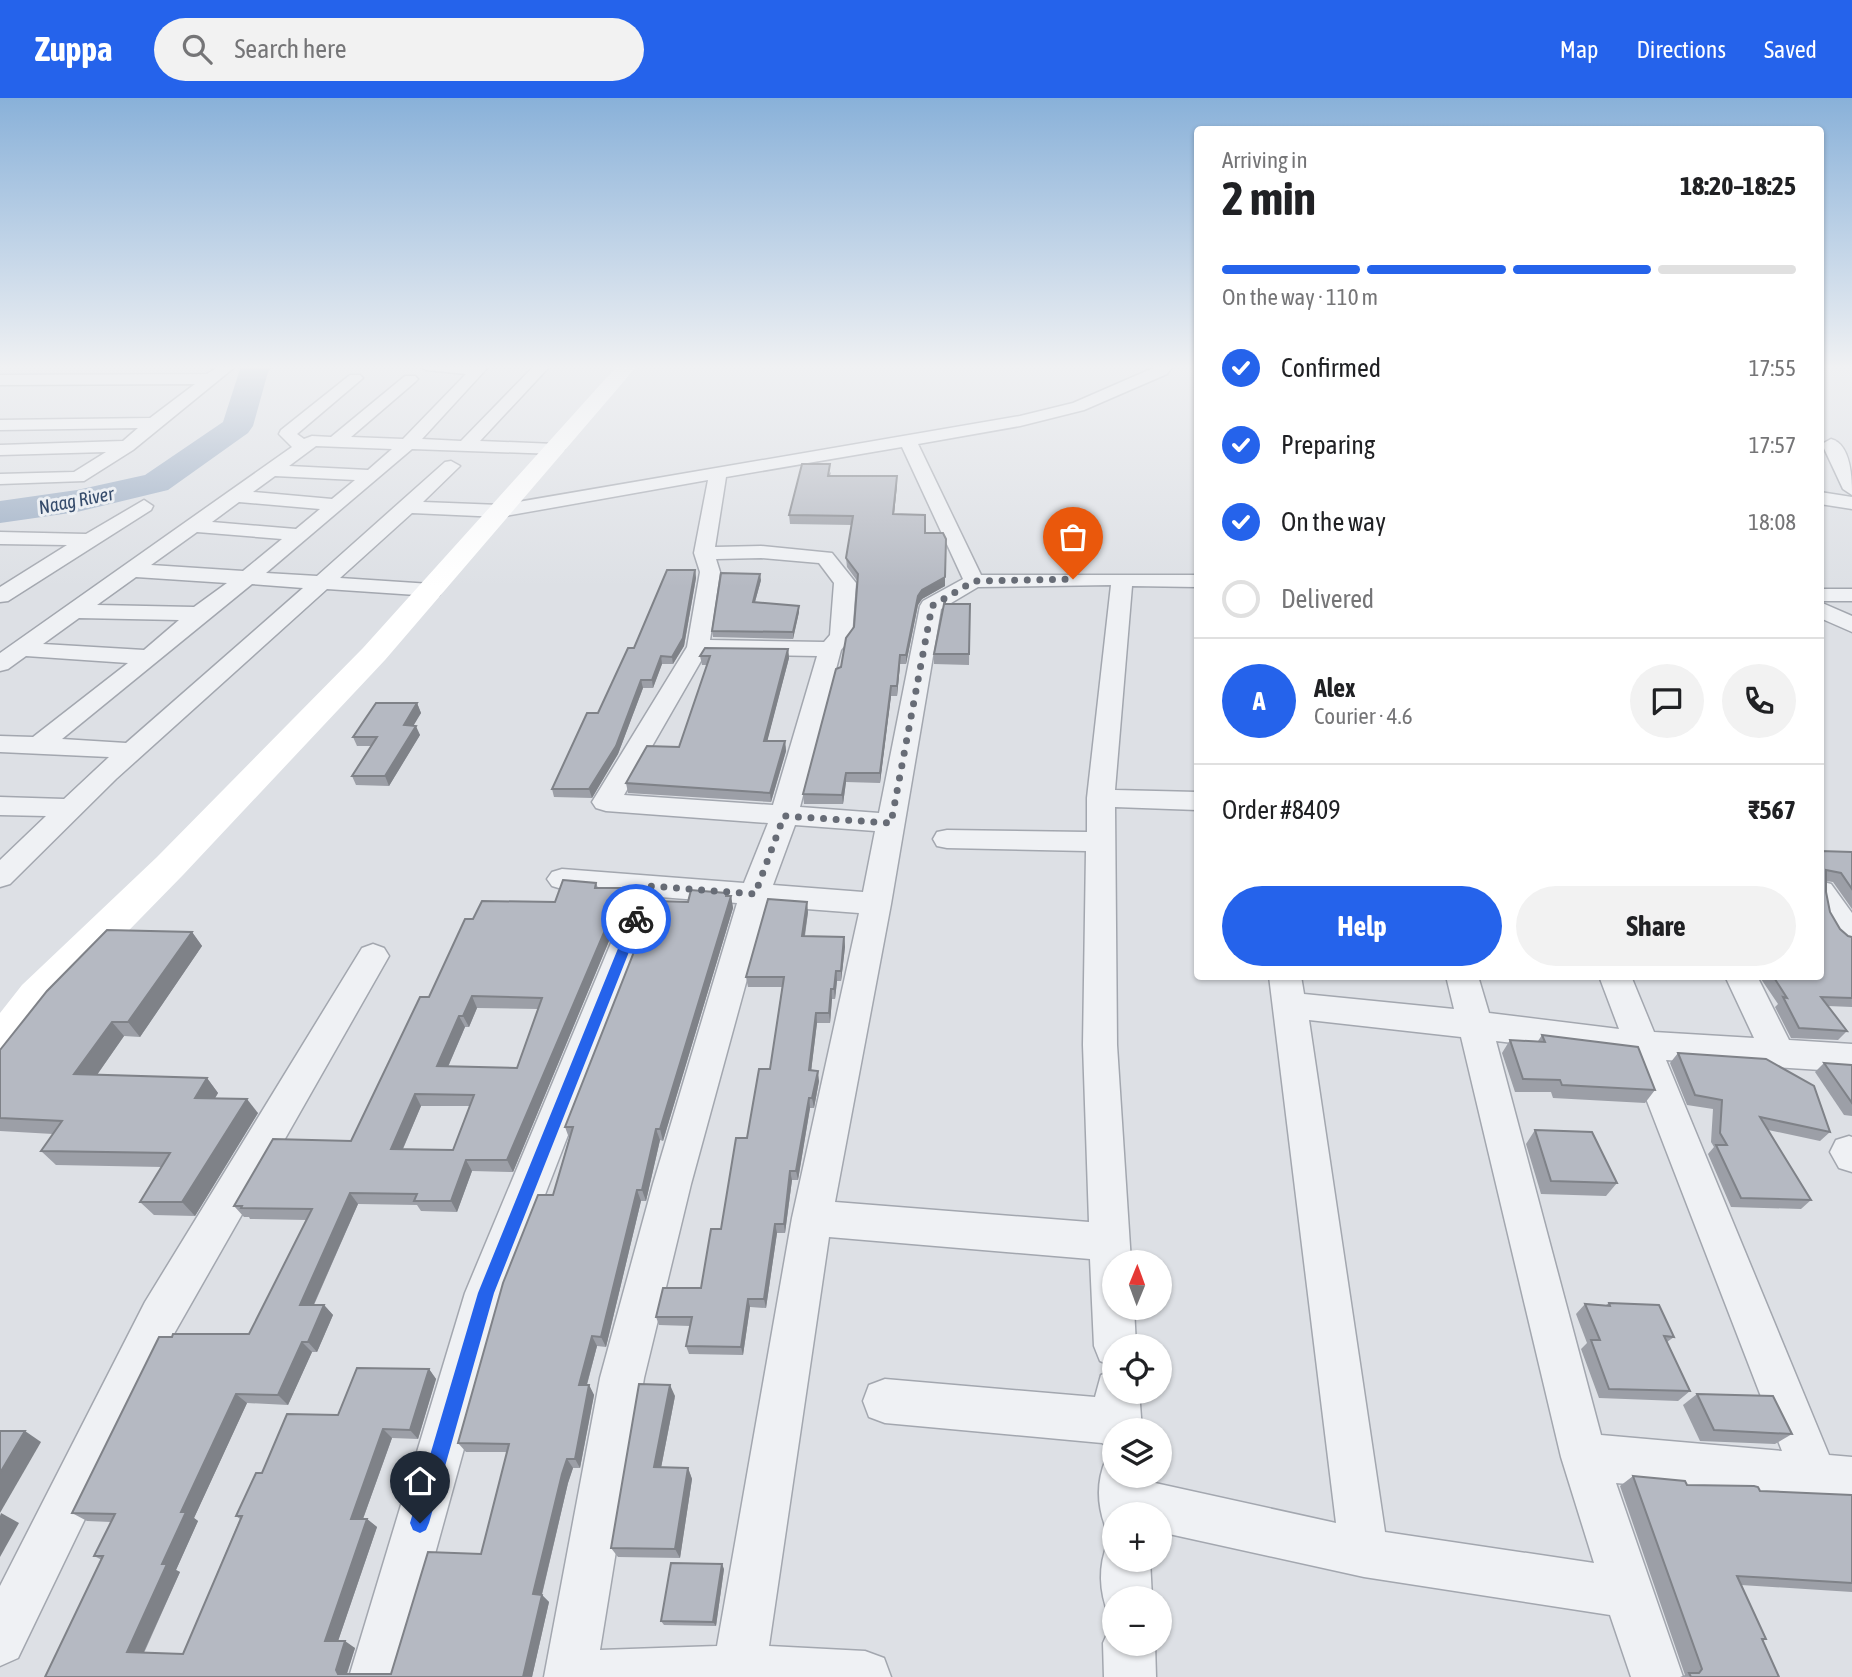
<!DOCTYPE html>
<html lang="en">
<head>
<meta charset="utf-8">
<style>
  :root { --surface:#fff; --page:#f2f2f2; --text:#202124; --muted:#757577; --line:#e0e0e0; --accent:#2563eb }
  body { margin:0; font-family:"Asap Condensed",sans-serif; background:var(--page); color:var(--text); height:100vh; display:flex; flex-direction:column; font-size:26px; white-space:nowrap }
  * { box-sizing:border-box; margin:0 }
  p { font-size:23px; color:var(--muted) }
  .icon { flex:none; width:38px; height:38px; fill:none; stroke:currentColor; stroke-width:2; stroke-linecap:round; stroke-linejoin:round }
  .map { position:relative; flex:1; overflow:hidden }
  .panel { position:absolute; left:1194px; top:28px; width:630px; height:854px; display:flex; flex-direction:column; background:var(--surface); border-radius:7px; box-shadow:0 2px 5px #0004 }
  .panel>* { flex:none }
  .needle { width:46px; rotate:1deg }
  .fabs { position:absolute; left:1102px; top:1152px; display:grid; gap:14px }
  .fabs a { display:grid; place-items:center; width:70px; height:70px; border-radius:50%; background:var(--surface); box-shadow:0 2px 5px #0004; font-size:35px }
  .pin { position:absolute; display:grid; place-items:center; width:60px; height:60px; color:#fff; margin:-72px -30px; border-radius:50% 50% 50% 0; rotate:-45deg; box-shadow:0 0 7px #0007 }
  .pin .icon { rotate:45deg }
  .courier { position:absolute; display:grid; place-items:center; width:70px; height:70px; margin:-35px; border:5px solid #2563eb; border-radius:50%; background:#fff; color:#222; box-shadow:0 2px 9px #0007 }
  .summary em { font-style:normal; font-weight:700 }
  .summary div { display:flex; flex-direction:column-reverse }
  .summary { display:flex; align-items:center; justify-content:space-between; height:119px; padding:0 28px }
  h1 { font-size:46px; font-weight:700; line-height:52px }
  .bar { display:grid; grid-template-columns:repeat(4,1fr); gap:10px 7px; align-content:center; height:84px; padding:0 28px }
  .bar i { height:9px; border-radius:5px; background:var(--line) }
  .bar .active { background:var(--accent) }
  .bar p { grid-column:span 4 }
  .line { display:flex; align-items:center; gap:18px; padding:0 28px; border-top:2px solid var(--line) }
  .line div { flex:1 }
  .round { display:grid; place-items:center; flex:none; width:74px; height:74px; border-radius:37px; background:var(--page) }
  ol { padding:0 28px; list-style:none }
  li { display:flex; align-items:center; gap:21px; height:77px }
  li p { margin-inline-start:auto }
  li .icon { padding:7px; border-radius:50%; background:var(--accent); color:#fff; stroke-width:4 }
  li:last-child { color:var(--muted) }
  li i { width:38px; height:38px; border:4px solid var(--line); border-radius:50% }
  .cta { display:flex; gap:14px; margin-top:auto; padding:14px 28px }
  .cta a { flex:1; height:80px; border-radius:42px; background:var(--accent); color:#fff; font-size:28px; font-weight:700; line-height:80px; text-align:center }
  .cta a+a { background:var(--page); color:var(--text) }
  header { display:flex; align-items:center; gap:42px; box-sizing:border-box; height:98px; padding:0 35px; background:var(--accent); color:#fff }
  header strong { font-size:33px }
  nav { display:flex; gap:38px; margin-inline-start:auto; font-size:24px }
  .search { width:490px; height:63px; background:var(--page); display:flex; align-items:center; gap:18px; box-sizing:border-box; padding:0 24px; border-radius:38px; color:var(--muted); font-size:26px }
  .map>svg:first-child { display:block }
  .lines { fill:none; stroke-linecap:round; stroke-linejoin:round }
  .river { fill:#9aacc3; fill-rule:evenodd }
  .street-casing { stroke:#a3a7af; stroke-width:3 }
  .street { fill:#eff1f4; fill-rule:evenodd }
  .secondary { fill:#fff; fill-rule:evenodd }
  .wall { fill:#9c9fa7; fill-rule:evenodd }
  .shaded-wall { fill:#7f8288 }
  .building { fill:#b5b9c2; stroke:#7f8288; stroke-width:2; fill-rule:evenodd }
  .route { fill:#2563eb }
  .done { stroke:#676c76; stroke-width:7; stroke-dasharray:0 12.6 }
  .labels { text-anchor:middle; stroke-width:6; stroke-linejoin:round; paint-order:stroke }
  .far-water-label { font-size:19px; font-style:italic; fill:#354b6b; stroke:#eceff3 }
</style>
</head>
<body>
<header>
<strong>Zuppa</strong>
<div class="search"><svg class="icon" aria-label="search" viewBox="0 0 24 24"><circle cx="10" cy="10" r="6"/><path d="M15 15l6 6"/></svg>Search here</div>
<nav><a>Map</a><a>Directions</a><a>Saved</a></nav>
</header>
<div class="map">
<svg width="1852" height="1579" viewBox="0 0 1852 1579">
  <rect width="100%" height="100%" fill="#dde0e5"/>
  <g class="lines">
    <polygon class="river" points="273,268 268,274 253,328 248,335 168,392 77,414 0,425 0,403 77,392 145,377 223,324 241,268"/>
    <g class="street-casing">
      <g id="street">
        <polygon points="219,268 236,268 133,352 84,383 0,386 0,376 74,374 106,354 0,357 0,347 123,343 138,330 0,332 0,322 150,320 195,286 0,287 0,277 207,276"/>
        <path d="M419 268H489L422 341 461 343 534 268H550L480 343 555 346 564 351 555 356 412 351 266 475 317 478 445 364 451 363 460 368 423 404 500 407 1020 318 1073 305 1158 268H1173L1167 276 1084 312 1020 328 918 346 981 477H1197V489L1132 488 1115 692 1197 694V712L1115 709 1117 947 1131 1164H1115V1209H1134L1136 1248H1115V1269L1100 1263 1094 1248 1090 1161 829 1139 769 1548 865 1553 884 1560 891 1579H544L600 1280 653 1086 737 805 660 799 507 1195 401 1579H349L465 1195 631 797 562 791 552 788 547 781 552 774 562 771 744 785 768 725 606 713 596 710 592 704 687 549 700 474 694 455 708 382 500 419 412 415 340 480 431 486 439 487 442 492 439 497 431 498 327 491 116 681 10 786 0 789V762L46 718 0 717V699L64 701 109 659 0 654V638L33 639 128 565 26 558 8 571 0 573V555L292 349 279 336 281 332 350 277H360L363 280 297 336 304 341 312 338 331 339 405 278H415L418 281 415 284 351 339 403 341 466 276 426 272ZM316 348 392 351 368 372 289 368ZM902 349 963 481 923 503 920 508 879 715 800 709 841 552 852 538 856 485 832 455 761 448 715 449 726 379ZM275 378 355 382 332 401 253 394ZM239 404 320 411 296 431 212 424ZM197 434 282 441 243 473 151 467ZM761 460 819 465 834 485 830 537 824 544 710 542 720 474 716 461ZM136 479 227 485 194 509 97 507ZM252 486 303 490 126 645 62 641ZM1111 487 1087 700V734L947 732 937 734 933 741 937 748 947 750 1086 753 1083 947 1089 1124 835 1104 891 806 941 511 978 489ZM79 520 179 522 144 552 43 546ZM705 556 817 558 773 707 624 697ZM795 727 875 733 863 794 773 787ZM767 808 859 815 792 1120 717 1548 600 1552 644 1280 691 1086Z"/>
        <path d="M1831 341C1851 346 1852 380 1852 397L1843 391 1822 346Z"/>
        <polygon points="1820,394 1852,399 1852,411 1820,406"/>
        <polygon points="144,402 153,408 151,412 8,503 0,504 0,489 67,447 0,446 0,434 86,436"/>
        <rect x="1820" y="491" width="32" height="12"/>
        <polygon points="1820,504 1852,518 1852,534 1820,520"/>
        <path d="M1820 783 1831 786 1852 815V849C1822 840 1820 809 1820 783Z"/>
        <polygon points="373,846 384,850 389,858 175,1234 18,1560 0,1568 0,1488 145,1204 362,850"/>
        <path d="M1269 878H1301L1304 896 1454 911 1446 878H1478L1489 915 1619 931 1599 878H1631L1654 934 1754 940 1725 878H1757L1789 942 1852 946V974L1666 962 1829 1357 1852 1359V1405L1616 1385 1683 1579H1631L1610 1517 1364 1479 1160 1434V1416H1115V1436L1107 1433C1097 1409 1096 1384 1106 1361L1115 1357V1377H1145L1146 1383 1336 1425ZM1309 922 1461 939 1561 1359 1594 1465 1385 1434ZM1496 943 1630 959 1782 1353 1601 1337Z"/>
        <polygon points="1849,1038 1852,1039 1852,1074 1839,1070 1830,1054 1836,1042"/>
        <polygon points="1115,1272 1115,1293 1139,1293 1142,1332 1115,1332 1115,1353 1102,1345 885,1325 869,1319 863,1303 869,1287 885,1281 1095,1299 1101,1277"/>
        <path d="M1115 1441V1461H1150L1152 1500H1115V1520L1109 1518C1099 1493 1098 1468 1108 1444Z"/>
        <polygon points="1115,1525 1115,1545 1155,1545 1156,1579 1104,1579 1103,1545 1111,1527"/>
      </g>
    </g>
    <use href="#street" class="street"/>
    <polygon class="secondary" points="617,268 637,268 385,562 183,777 52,911 16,961 0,966 0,915 22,887 157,759 363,550"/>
  </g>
  <g class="wall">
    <polygon points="831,374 830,378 897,387 894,416 925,435 945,488 922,501 918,507 906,566 900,566 897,598 891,598 880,685 846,684 843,706 804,706 803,696 854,529 858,484 847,469 846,460 852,427 790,426 789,417"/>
    <polygon points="695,472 696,480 684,548 673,566 662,566 653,590 643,590 618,656 592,700 554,699 552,691 598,615 634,550"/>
    <polygon points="761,482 755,504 799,514 793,541 713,539 712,533"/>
    <polygon points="945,506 970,506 969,567 934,566 934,556"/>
    <polygon points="788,551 789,560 767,643 785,643 786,653 771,704 628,695 626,685 679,649 707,567 702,567 700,558"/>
    <polygon points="417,605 421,615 413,627 420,637 389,688 356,687 352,678 371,648 357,648 353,639"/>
    <polygon points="1820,753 1852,754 1852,811 1833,784 1826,783 1826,794 1830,814 1840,831 1848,838 1852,839 1852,909 1828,908 1847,933 1838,942 1791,940 1775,909 1778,906 1759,878 1820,878"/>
    <path d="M596 785 598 790H623L626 802 513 1074 472 1073 457 1114 421 1113 417 1107 358 1106 314 1207H324L333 1217 317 1254H312L288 1307 247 1305 194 1420 198 1423 176 1472 180 1474 144 1555 183 1556 240 1421 236 1418 262 1375 338 1317 429 1271 436 1281 418 1341 392 1340 363 1421H367L377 1429 338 1543 355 1550 347 1576H391L481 1456 507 1354H466L458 1345 553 1097 569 1040 565 1029 688 804 726 795 727 798H731L733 810 663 1043 660 1042 646 1103H641L606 1249 597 1248 587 1287H589L594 1297 580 1370H573L568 1385 542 1497 549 1504 532 1579H45L102 1462 94 1458 111 1424 87 1423 72 1415 249 1236 307 1122 250 1121 249 1119H244L234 1108 351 1043 429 899 473 821 555 804ZM477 910 538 911 517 970 448 969 465 929H469ZM421 1008H470L453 1052 403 1051Z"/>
    <polygon points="808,814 805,838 844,839 845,849 841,883 837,883 835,901 832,901 830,925 817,925 811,973 819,983 814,1010 810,1010 798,1082 792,1082 785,1135 777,1135 766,1210 750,1209 743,1257 689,1256 686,1248 690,1228 659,1227 656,1219 701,1190 721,1131 747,1040 770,971 782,889 748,889 746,879"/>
    <polygon points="192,834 202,848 140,939 124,938 97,977 207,980 218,995 215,1000 258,1015 195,1118 154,1117 140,1104 162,1069 56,1067 41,1053 53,1036 0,1033 0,952"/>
    <polygon points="1542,937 1655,992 1645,1005 1553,1000 1551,994 1515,994 1502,955 1510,942 1538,943"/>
    <polygon points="1678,955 1830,1034 1820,1043 1768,1032 1811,1102 1801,1111 1731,1109 1708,1056 1714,1049 1711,1044 1713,1011 1687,1007 1670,965"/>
    <polygon points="1824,965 1852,967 1852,1018 1844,1017 1815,974"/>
    <polygon points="1535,1032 1617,1085 1606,1098 1541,1096 1526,1046"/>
    <polygon points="1609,1205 1674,1239 1667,1244 1690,1293 1678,1303 1599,1300 1581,1251 1587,1245 1576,1216 1585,1206 1606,1207"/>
    <polygon points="1697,1296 1792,1336 1775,1346 1700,1343 1683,1307"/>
    <polygon points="675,1298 661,1370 688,1370 692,1381 680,1460 618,1459 611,1450"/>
    <polygon points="1633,1378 1687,1387 1760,1393 1852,1397 1852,1494 1741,1487 1766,1541 1763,1543 1779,1579 1680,1579 1685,1577 1620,1388"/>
    <polygon points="724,1471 716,1528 664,1527 661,1523"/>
  </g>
  <g class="shaded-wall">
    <polygon points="897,378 897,387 893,425 893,416"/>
    <polygon points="695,472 696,480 684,548 673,566 672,559"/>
    <polygon points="760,476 761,482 753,511 753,504"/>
    <polygon points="945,479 945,488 922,501 918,507 906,566 906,557 918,498 922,492"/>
    <polygon points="799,508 799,514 793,541 793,534"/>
    <polygon points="788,551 789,560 765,652 764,643"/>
    <polygon points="900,557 900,566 897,598 897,588"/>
    <polygon points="661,558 662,566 653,590 652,582"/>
    <polygon points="641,582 643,590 618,656 592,700 589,691"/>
    <polygon points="891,588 891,598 880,685 880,675"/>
    <polygon points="417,605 421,615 408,637 404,627"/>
    <polygon points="416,628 420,637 389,688 385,678"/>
    <polygon points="785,643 786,653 771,704 770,695"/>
    <polygon points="846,675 846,684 843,706 842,697"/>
    <polygon points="623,790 626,802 513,1074 507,1062"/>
    <polygon points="726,795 728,806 731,798 733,810 663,1043 660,1031"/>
    <polygon points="807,804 808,814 803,848 802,838"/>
    <polygon points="192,834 202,848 140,939 128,924"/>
    <polygon points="844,839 845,849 841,883 841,873"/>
    <polygon points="836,873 837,883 835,901 834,891"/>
    <polygon points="831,891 832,901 830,925 829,915"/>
    <polygon points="472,898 477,910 469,929 463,918"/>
    <polygon points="816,915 817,925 810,982 809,972"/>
    <polygon points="459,918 465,929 443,980 437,968"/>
    <polygon points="112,924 124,938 87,991 74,976"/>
    <polygon points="818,973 819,983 814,1010 812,1000"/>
    <polygon points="207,980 218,995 207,1014 195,1000"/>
    <polygon points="415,996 421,1008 398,1062 391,1051"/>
    <polygon points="809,1000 810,1010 798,1082 796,1073"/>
    <polygon points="247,1001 258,1015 195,1118 182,1104"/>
    <polygon points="656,1031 660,1042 646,1103 642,1092"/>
    <polygon points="466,1062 472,1073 457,1114 451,1103"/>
    <polygon points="790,1073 792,1082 785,1135 784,1126"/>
    <polygon points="637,1092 641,1103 606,1249 601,1239"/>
    <polygon points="350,1095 358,1106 309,1217 300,1207"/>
    <polygon points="775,1126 777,1135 766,1210 764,1201"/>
    <polygon points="748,1201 750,1209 743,1257 741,1249"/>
    <polygon points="324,1207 333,1217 317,1254 308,1244"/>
    <polygon points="592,1238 597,1248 584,1297 579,1287"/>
    <polygon points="302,1244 312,1254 288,1307 278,1297"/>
    <polygon points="429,1271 436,1281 418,1341 410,1332"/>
    <polygon points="589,1287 594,1297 580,1370 575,1361"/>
    <polygon points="670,1287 675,1298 659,1380 654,1369"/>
    <polygon points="236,1296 247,1305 194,1420 198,1423 176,1472 180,1474 141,1560 127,1554 162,1466 181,1414"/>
    <polygon points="383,1331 392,1340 360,1429 351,1421"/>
    <polygon points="25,1333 41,1344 0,1415 0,1375"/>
    <polygon points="567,1361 573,1370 568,1385 540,1504 533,1496 562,1376"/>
    <polygon points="688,1370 692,1381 680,1460 675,1451"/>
    <polygon points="1,1415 19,1425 0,1459 0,1418"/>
    <polygon points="367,1421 377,1429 336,1549 325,1543"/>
    <polygon points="722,1466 724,1471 716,1528 713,1524"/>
    <polygon points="542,1497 549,1504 532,1579 523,1579"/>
    <polygon points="345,1543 355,1550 346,1578 338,1576 336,1572"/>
  </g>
  <g class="building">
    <polygon points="802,366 830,366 828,378 897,378 893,416 925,417 925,435 943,435 946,441 945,479 922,492 918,498 906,557 900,557 897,588 891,588 880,675 846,675 842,697 803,696 836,571 841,569 846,540 854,529 858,476 846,460 853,418 789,417"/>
    <polygon points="667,472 695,472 683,540 672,559 661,558 652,582 641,582 616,648 589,691 552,691 587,615 598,615 628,550 634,550"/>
    <polygon points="721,475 760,476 753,504 799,508 793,534 712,533"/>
    <polygon points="945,501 945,506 970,506 969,556 934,556"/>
    <polygon points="705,550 788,551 764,643 785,643 770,695 626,685 647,648 679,649 710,558 700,558"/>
    <polygon points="376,605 417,605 404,627 416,628 385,678 352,678 377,639 353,639"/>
    <polygon points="1820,753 1852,754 1852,791 1841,775 1826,772 1826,794 1830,814 1840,831 1848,838 1852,839 1852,900 1821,899 1847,933 1799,930 1783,899 1787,900 1773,878 1820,878"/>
    <path d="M563 782 596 785 595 790H623L507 1062H466L451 1103H414L417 1096 350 1095 300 1207H324L308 1244H302L278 1297 236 1296 181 1414H186L162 1466H167L127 1554 183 1556 242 1418H236L256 1375H262L287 1316 338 1317 357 1270 429 1271 410 1332 383 1331 351 1421H367L325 1543H345L336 1572 338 1576H391L428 1454 481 1456 509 1346 458 1345 503 1185 538 1097H553L573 1029H565L654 803 688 804 691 792 726 795V798H731L660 1031H656L642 1092H637L601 1239 592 1238 579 1287H589L575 1361H567L562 1376 533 1496 542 1497 523 1579H45L103 1458H94L115 1416 72 1415 159 1239H172L173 1236H249L312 1111 241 1110 242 1108H234L273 1041 351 1043 420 899H429L465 821H473L482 803 555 804ZM472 898 542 900 517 970 437 968 459 918H463ZM415 996 474 997 453 1052 391 1051Z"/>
    <polygon points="768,801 807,804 802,838 844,839 841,873 836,873 834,891 831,891 829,915 816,915 809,972 818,973 812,1000 809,1000 796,1073 790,1073 784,1126 775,1126 764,1201 748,1201 741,1249 686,1248 692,1219 656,1219 663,1190 701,1190 711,1131 721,1131 736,1040 747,1040 759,971 770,971 784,879 746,879"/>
    <polygon points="107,832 192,834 128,924 112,924 74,976 207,980 195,1000 247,1001 182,1104 140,1104 170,1055 41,1053 62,1023 0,1020 0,952 47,893"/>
    <polygon points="1542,937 1638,949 1655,992 1562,987 1560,982 1523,981 1510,942 1545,944"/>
    <polygon points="1678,955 1766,961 1814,988 1830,1034 1760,1019 1811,1102 1741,1100 1716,1047 1727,1047 1720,1035 1722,1002 1695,997"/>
    <polygon points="1824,965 1852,967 1852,1005"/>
    <polygon points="1535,1032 1592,1034 1617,1085 1551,1083"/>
    <polygon points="1609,1205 1659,1207 1674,1239 1664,1238 1690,1293 1609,1291 1591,1242 1600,1242 1585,1206 1610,1208"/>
    <polygon points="639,1286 670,1287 654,1369 688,1370 675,1451 611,1450"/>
    <polygon points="1697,1296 1773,1298 1792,1336 1714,1332"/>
    <polygon points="0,1333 25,1333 0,1375"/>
    <polygon points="1633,1378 1685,1383 1687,1387 1754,1388 1758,1389 1760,1393 1852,1397 1852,1485 1737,1478 1766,1541 1762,1541 1779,1579 1691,1579 1689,1575 1699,1575 1702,1571"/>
    <polygon points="671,1465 722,1466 713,1524 661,1523"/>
  </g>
  <linearGradient id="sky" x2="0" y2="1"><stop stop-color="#89b1d9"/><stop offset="0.55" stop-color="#f0f1f3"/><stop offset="1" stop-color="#f0f1f3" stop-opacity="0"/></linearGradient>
  <rect width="1852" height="489" fill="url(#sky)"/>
  <polygon class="route" points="636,816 642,821 494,1195 429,1425 426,1432 420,1435 413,1432 410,1425 478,1195 630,821"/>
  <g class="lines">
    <polyline class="done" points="636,821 649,788 755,796 784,718 891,725 932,508 974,483 1073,481"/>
  </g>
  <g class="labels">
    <g class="far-water-label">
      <text transform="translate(76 402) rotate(-11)" y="7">Naag River</text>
    </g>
  </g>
</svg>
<div class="fabs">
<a><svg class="needle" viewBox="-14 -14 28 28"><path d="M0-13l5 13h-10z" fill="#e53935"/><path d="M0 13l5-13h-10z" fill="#757577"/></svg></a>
<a><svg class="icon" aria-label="locate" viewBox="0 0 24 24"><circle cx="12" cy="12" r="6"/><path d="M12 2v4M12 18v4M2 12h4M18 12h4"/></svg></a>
<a><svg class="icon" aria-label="layers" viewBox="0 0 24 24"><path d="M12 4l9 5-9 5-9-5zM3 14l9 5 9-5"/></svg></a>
<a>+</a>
<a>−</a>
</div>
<div class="pin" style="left:1073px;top:481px;background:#ea580c"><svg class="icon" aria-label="bag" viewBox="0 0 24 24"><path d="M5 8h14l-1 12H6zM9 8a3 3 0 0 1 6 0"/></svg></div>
<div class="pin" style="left:420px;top:1425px;background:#1f2937"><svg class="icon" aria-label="home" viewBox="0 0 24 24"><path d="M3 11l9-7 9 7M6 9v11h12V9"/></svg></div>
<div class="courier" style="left:636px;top:821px"><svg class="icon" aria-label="bike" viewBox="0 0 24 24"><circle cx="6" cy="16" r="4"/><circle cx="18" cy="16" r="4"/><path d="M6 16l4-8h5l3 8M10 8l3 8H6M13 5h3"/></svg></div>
<section class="panel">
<div class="summary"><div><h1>2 min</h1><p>Arriving in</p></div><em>18:20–18:25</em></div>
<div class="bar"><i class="active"></i><i class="active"></i><i class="active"></i><i></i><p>On the way · 110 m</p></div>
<ol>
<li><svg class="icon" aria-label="check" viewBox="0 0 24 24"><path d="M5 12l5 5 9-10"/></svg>Confirmed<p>17:55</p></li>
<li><svg class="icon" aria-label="check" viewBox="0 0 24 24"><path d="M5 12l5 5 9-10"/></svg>Preparing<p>17:57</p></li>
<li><svg class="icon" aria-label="check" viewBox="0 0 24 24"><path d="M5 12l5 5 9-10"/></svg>On the way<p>18:08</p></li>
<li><i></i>Delivered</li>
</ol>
<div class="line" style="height:126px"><b class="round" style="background:var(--accent);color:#fff">A</b><div><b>Alex</b><p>Courier · 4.6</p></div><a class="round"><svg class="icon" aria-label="chat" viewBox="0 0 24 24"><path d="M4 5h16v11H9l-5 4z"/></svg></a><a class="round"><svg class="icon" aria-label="phone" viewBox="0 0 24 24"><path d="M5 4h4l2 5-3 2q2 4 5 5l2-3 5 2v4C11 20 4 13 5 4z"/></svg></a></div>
<div class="line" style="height:91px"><div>Order #8409</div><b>₹567</b></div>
<div class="cta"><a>Help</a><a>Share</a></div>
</section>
</div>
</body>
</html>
